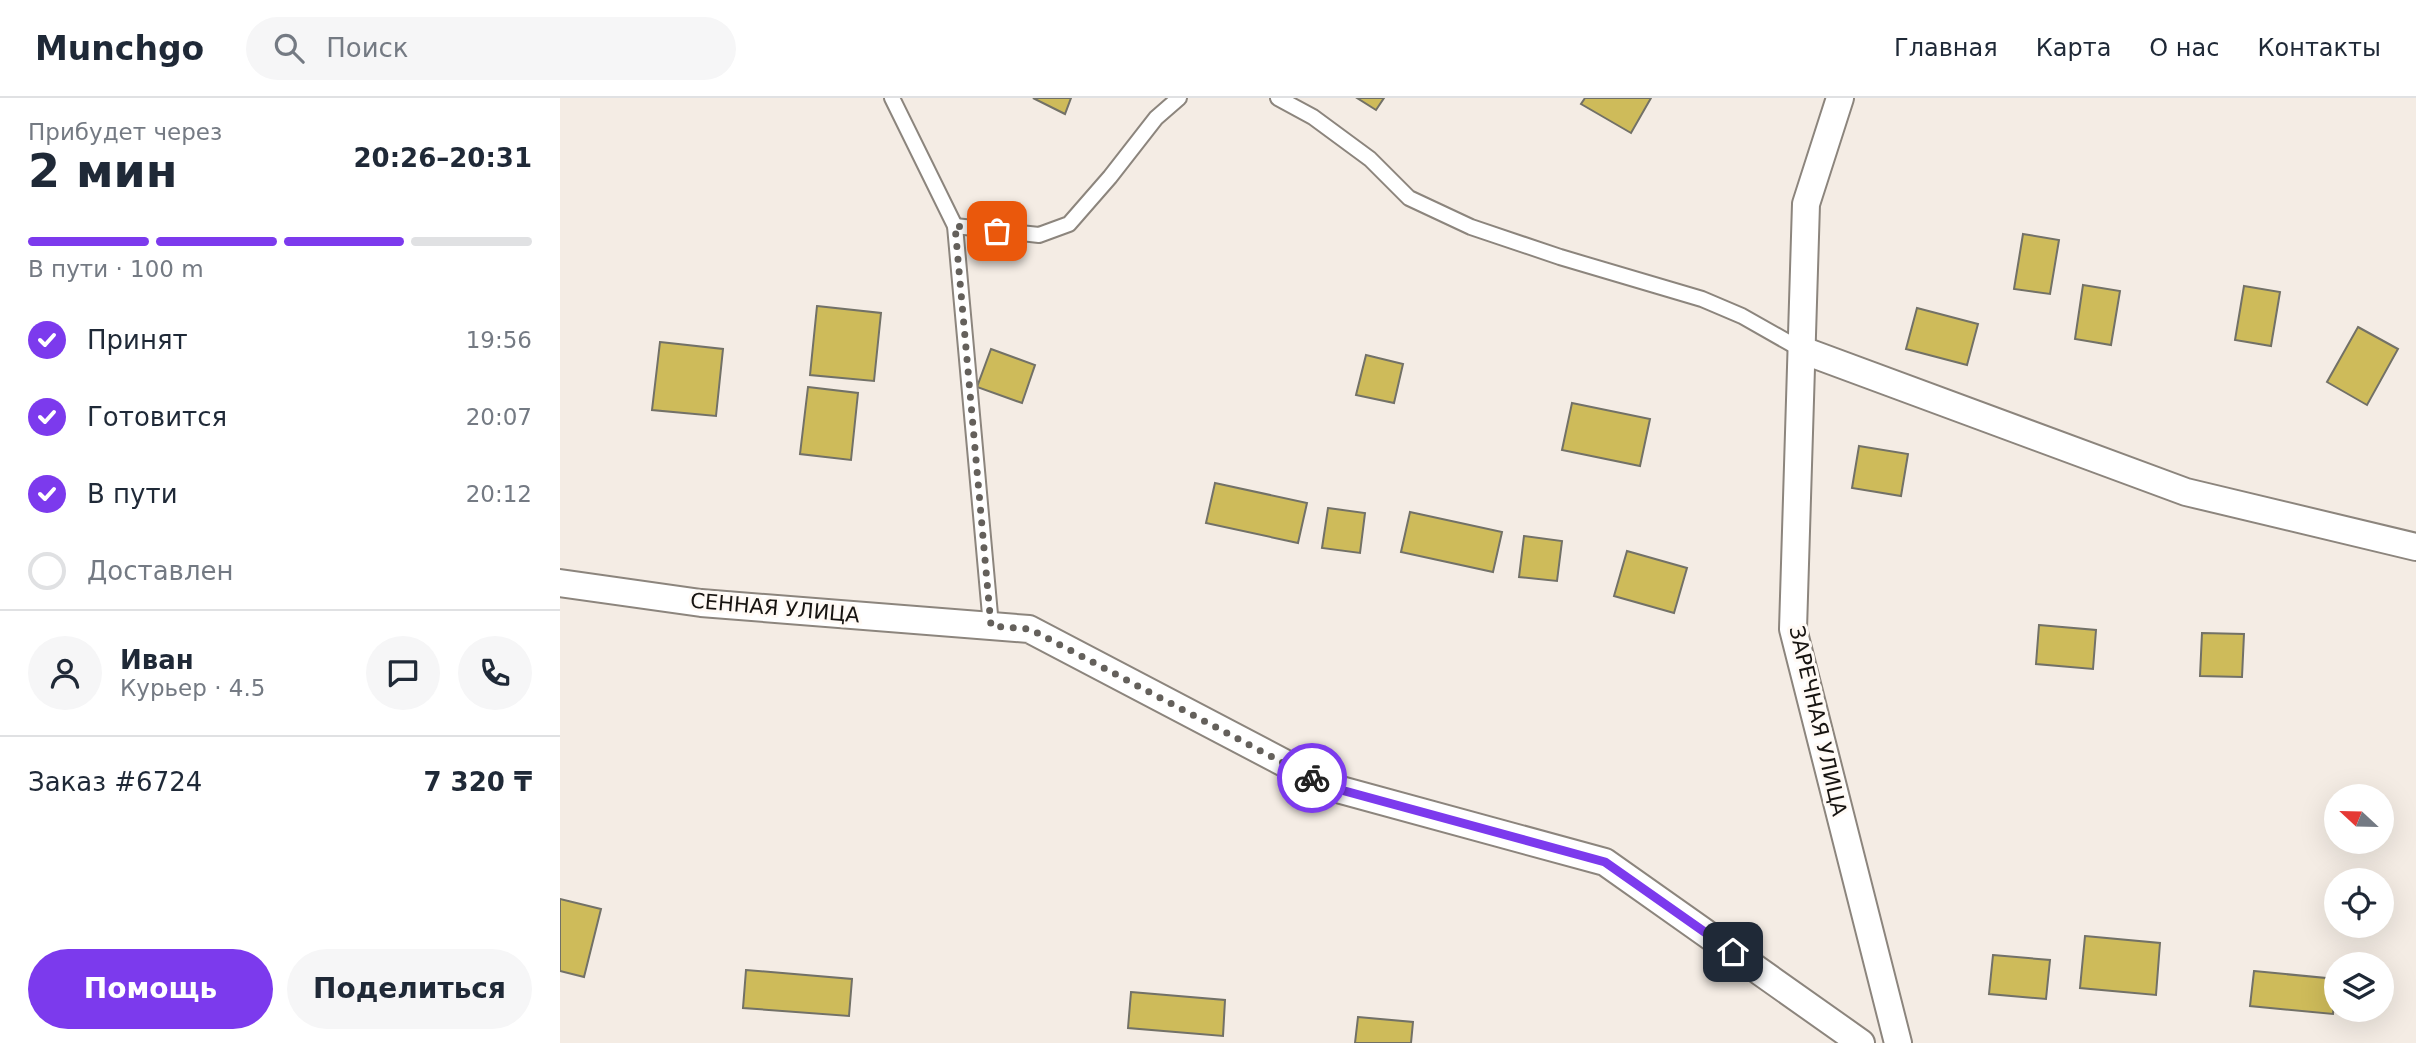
<!DOCTYPE html>
<html lang="ru">
<head>
<meta charset="utf-8">
<style>
  :root { --surface:#fff; --page:#f6f6f7; --text:#1f2937; --muted:#747a83; --line:#e0e1e3; --accent:#7c3aed }
  body { margin:0; font-family:"DejaVu Sans",sans-serif; background:var(--page); color:var(--text); height:100vh; display:flex; flex-direction:column; font-size:26px; white-space:nowrap }
  * { box-sizing:border-box; margin:0 }
  p { font-size:23px; color:var(--muted) }
  .icon { flex:none; width:38px; height:38px; fill:none; stroke:currentColor; stroke-width:2; stroke-linecap:round; stroke-linejoin:round }
  .map { position:relative; flex:1; overflow:hidden }
  .drawer { display:flex; flex-direction:column; background:var(--surface); width:560px }
  .drawer>* { flex:none }
  .needle { width:46px; rotate:292deg }
  .tools { position:absolute; left:1764px; top:686px; display:grid; gap:14px }
  .tools a { display:grid; place-items:center; width:70px; height:70px; border-radius:50%; background:var(--surface); box-shadow:0 7px 28px #0002; font-size:35px }
  .pin { position:absolute; display:grid; place-items:center; width:60px; height:60px; color:#fff; margin:-30px; border-radius:14px; box-shadow:0 4px 10px #0006 }
  .courier { position:absolute; display:grid; place-items:center; width:70px; height:70px; margin:-35px; border:5px solid #7c3aed; border-radius:50%; background:#fff; color:#222; box-shadow:0 2px 9px #0007 }
  .headline em { font-style:normal; font-weight:700 }
  .headline div { display:flex; flex-direction:column-reverse }
  .headline { display:flex; align-items:center; justify-content:space-between; height:119px; padding:0 28px }
  h1 { font-size:46px; font-weight:700; line-height:52px }
  .bar { display:grid; grid-template-columns:repeat(4,1fr); gap:10px 7px; align-content:center; height:84px; padding:0 28px }
  .bar i { height:9px; border-radius:5px; background:var(--line) }
  .bar .current { background:var(--accent) }
  .bar p { grid-column:span 4 }
  .line { display:flex; align-items:center; gap:18px; padding:0 28px; border-top:2px solid var(--line) }
  .line div { flex:1 }
  .round { display:grid; place-items:center; flex:none; width:74px; height:74px; border-radius:37px; background:var(--page) }
  ol { padding:0 28px; list-style:none }
  li { display:flex; align-items:center; gap:21px; height:77px }
  li p { margin-inline-start:auto }
  li .icon { padding:7px; border-radius:50%; background:var(--accent); color:#fff; stroke-width:4 }
  li:last-child { color:var(--muted) }
  li i { width:38px; height:38px; border:4px solid var(--line); border-radius:50% }
  .action { display:flex; gap:14px; margin-top:auto; padding:14px 28px }
  .action a { flex:1; height:80px; border-radius:42px; background:var(--accent); color:#fff; font-size:28px; font-weight:700; line-height:80px; text-align:center }
  .action a+a { background:var(--page); color:var(--text) }
  header { display:flex; align-items:center; gap:42px; box-sizing:border-box; height:98px; padding:0 35px; background:var(--surface); border-bottom:2px solid var(--line) }
  header strong { font-size:33px }
  nav { display:flex; gap:38px; margin-inline-start:auto; font-size:24px }
  .search { width:490px; height:63px; background:var(--page); display:flex; align-items:center; gap:18px; box-sizing:border-box; padding:0 24px; border-radius:38px; color:var(--muted); font-size:26px }
  main { display:flex; flex:1; min-height:0 }
  .map>svg:first-child { display:block }
  .building { fill:#cebb5a; stroke:#727167; stroke-width:2 }
  .lines { fill:none; stroke-linecap:round; stroke-linejoin:round }
  .lane-casing { stroke:#8c857d; stroke-width:18 }
  .street-casing { stroke:#8c857d; stroke-width:30 }
  .lane { stroke:#fff; stroke-width:14 }
  .street { stroke:#fff; stroke-width:26 }
  .done { stroke:#64605b; stroke-width:7; stroke-dasharray:0 12.6 }
  .route { stroke:#7c3aed; stroke-width:9 }
  .labels { text-anchor:middle; stroke-width:6; stroke-linejoin:round; paint-order:stroke }
  .street-label { font-size:21px; fill:#171411; stroke:#fffaf5 }
</style>
</head>
<body>
<header>
<strong>Munchgo</strong>
<div class="search"><svg class="icon" aria-label="search" viewBox="0 0 24 24"><circle cx="10" cy="10" r="6"/><path d="M15 15l6 6"/></svg>Поиск</div>
<nav><a>Главная</a><a>Карта</a><a>О нас</a><a>Контакты</a></nav>
</header>
<main>
<section class="drawer">
<div class="headline"><div><h1>2 мин</h1><p>Прибудет через</p></div><em>20:26–20:31</em></div>
<div class="bar"><i class="current"></i><i class="current"></i><i class="current"></i><i></i><p>В пути · 100 m</p></div>
<ol>
<li><svg class="icon" aria-label="check" viewBox="0 0 24 24"><path d="M5 12l5 5 9-10"/></svg>Принят<p>19:56</p></li>
<li><svg class="icon" aria-label="check" viewBox="0 0 24 24"><path d="M5 12l5 5 9-10"/></svg>Готовится<p>20:07</p></li>
<li><svg class="icon" aria-label="check" viewBox="0 0 24 24"><path d="M5 12l5 5 9-10"/></svg>В пути<p>20:12</p></li>
<li><i></i>Доставлен</li>
</ol>
<div class="line" style="height:126px"><a class="round"><svg class="icon" aria-label="person" viewBox="0 0 24 24"><circle cx="12" cy="8" r="4"/><path d="M4 21q1-7 8-7t8 7"/></svg></a><div><b>Иван</b><p>Курьер · 4.5</p></div><a class="round"><svg class="icon" aria-label="chat" viewBox="0 0 24 24"><path d="M4 5h16v11H9l-5 4z"/></svg></a><a class="round"><svg class="icon" aria-label="phone" viewBox="0 0 24 24"><path d="M5 4h4l2 5-3 2q2 4 5 5l2-3 5 2v4C11 20 4 13 5 4z"/></svg></a></div>
<div class="line" style="height:91px"><div>Заказ #6724</div><b>7 320 ₸</b></div>
<div class="action"><a>Помощь</a><a>Поделиться</a></div>
</section>
<div class="map">
<svg width="1856" height="945" viewBox="0 0 1856 945">
  <rect width="100%" height="100%" fill="#f4ece4"/>
  <g class="building">
    <polygon points="473,0 511,0 505,16"/>
    <polygon points="797,0 824,0 816,12"/>
    <polygon points="1025,0 1091,0 1071,35 1021,6"/>
    <polygon points="1463,136 1499,142 1490,196 1454,191"/>
    <polygon points="1523,187 1560,193 1551,247 1515,241"/>
    <polygon points="1684,188 1720,194 1711,248 1675,242"/>
    <polygon points="257,208 321,215 314,283 250,277"/>
    <polygon points="1357,210 1418,226 1407,267 1346,251"/>
    <polygon points="1798,229 1838,251 1807,307 1767,284"/>
    <polygon points="100,244 163,251 156,318 92,312"/>
    <polygon points="431,251 475,267 462,305 417,289"/>
    <polygon points="806,257 843,266 834,305 796,297"/>
    <polygon points="248,289 298,295 291,362 240,356"/>
    <polygon points="1012,305 1090,321 1080,368 1002,352"/>
    <polygon points="1299,348 1348,356 1341,398 1292,390"/>
    <polygon points="655,385 747,405 738,445 646,425"/>
    <polygon points="768,410 805,415 800,455 762,450"/>
    <polygon points="850,414 942,434 933,474 841,454"/>
    <polygon points="964,438 1002,443 997,483 959,479"/>
    <polygon points="1067,453 1127,470 1114,515 1054,498"/>
    <polygon points="1479,527 1536,532 1533,571 1476,566"/>
    <polygon points="1642,535 1684,536 1682,579 1640,578"/>
    <polygon points="0,801 41,811 24,879 0,873"/>
    <polygon points="1525,838 1600,845 1596,897 1520,890"/>
    <polygon points="1433,857 1490,862 1486,901 1429,896"/>
    <polygon points="186,872 292,881 289,918 183,910"/>
    <polygon points="1694,873 1776,881 1773,916 1690,908"/>
    <polygon points="571,894 665,902 663,938 568,930"/>
    <polygon points="798,919 853,924 851,945 795,945"/>
  </g>
  <g class="lines">
    <g class="lane-casing">
      <g id="lane">
        <polyline points="332,0 395,128 431,528"/>
        <polyline points="718,0 753,19 810,61 849,100 911,129 1000,159 1142,201 1182,218 1242,252"/>
        <polyline points="395,128 479,137 509,126 550,79 596,20 619,0"/>
      </g>
    </g>
    <g class="street-casing">
      <g id="street">
        <polyline points="1280,0 1246,106 1233,531 1338,945"/>
        <polyline points="1242,252 1626,394 1856,449"/>
        <polyline points="0,485 141,505 469,531 770,689 1045,764 1301,945"/>
      </g>
    </g>
    <use href="#lane" class="lane"/>
    <use href="#street" class="street"/>
  </g>
  <g class="lines">
    <polyline class="done" points="437,133 395,128 431,528 470,531 752,680"/>
    <polyline class="route" points="752,680 770,689 1045,764 1173,854"/>
  </g>
  <g class="labels">
    <g class="street-label">
      <text transform="translate(215 510) rotate(5)" y="7">СЕННАЯ УЛИЦА</text>
      <text transform="translate(1258 623) rotate(77)" y="7">ЗАРЕЧНАЯ УЛИЦА</text>
    </g>
  </g>
</svg>
<div class="tools">
<a><svg class="needle" viewBox="-14 -14 28 28"><path d="M0-13l5 13h-10z" fill="#e53935"/><path d="M0 13l5-13h-10z" fill="#747a83"/></svg></a>
<a><svg class="icon" aria-label="locate" viewBox="0 0 24 24"><circle cx="12" cy="12" r="6"/><path d="M12 2v4M12 18v4M2 12h4M18 12h4"/></svg></a>
<a><svg class="icon" aria-label="layers" viewBox="0 0 24 24"><path d="M12 4l9 5-9 5-9-5zM3 14l9 5 9-5"/></svg></a>
</div>
<div class="pin" style="left:437px;top:133px;background:#ea580c"><svg class="icon" aria-label="bag" viewBox="0 0 24 24"><path d="M5 8h14l-1 12H6zM9 8a3 3 0 0 1 6 0"/></svg></div>
<div class="pin" style="left:1173px;top:854px;background:#1f2937"><svg class="icon" aria-label="home" viewBox="0 0 24 24"><path d="M3 11l9-7 9 7M6 9v11h12V9"/></svg></div>
<div class="courier" style="left:752px;top:680px"><svg class="icon" aria-label="bike" viewBox="0 0 24 24"><circle cx="6" cy="16" r="4"/><circle cx="18" cy="16" r="4"/><path d="M6 16l4-8h5l3 8M10 8l3 8H6M13 5h3"/></svg></div>
</div>
</main>
</body>
</html>
